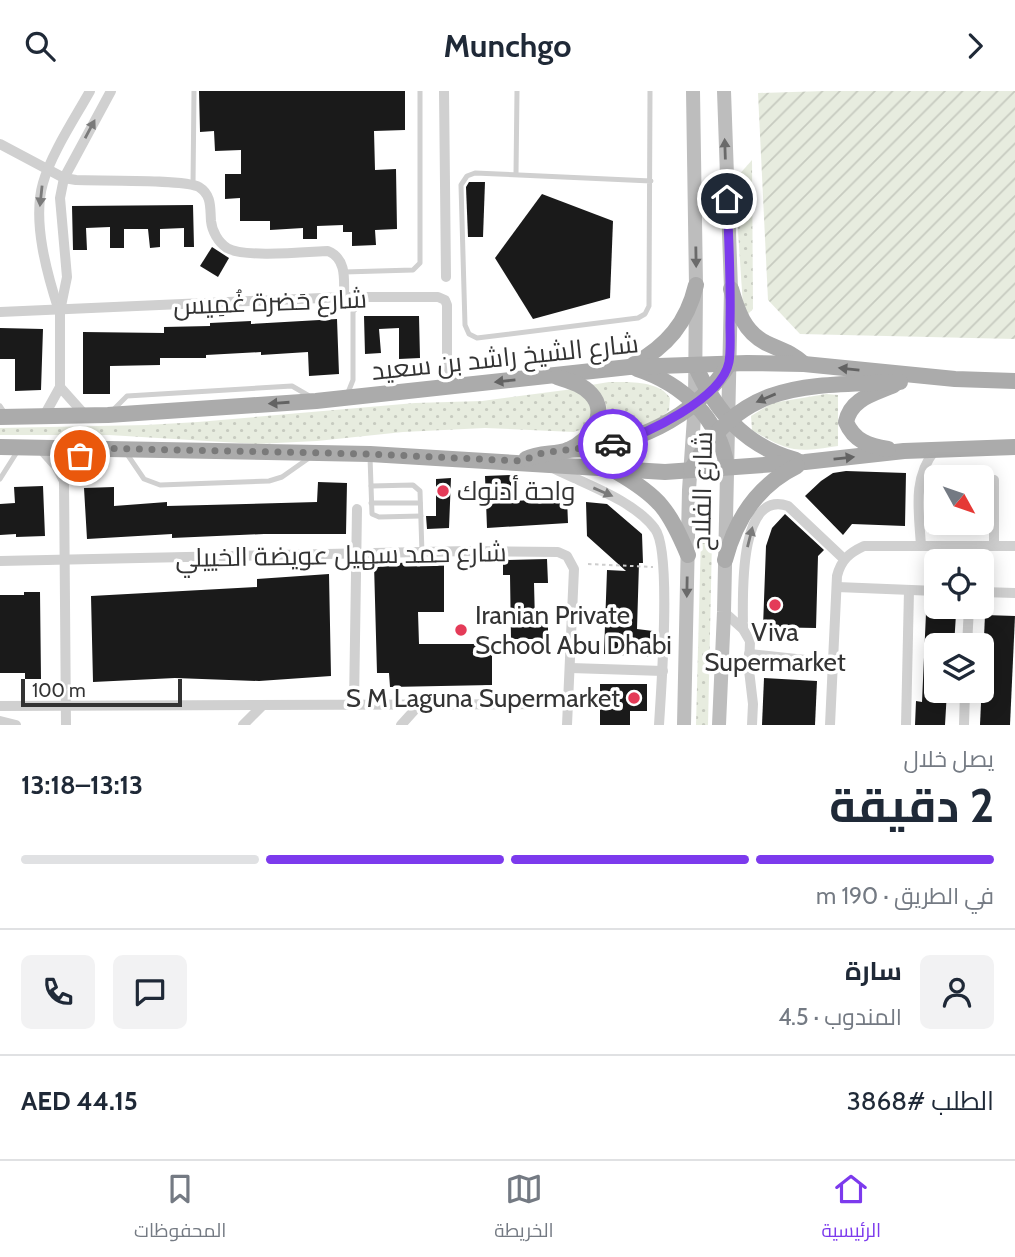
<!DOCTYPE html>
<html lang="ar">
<head>
<meta charset="utf-8">
<style>
  :root { --surface:#fff; --page:#f2f2f3; --text:#1f2937; --muted:#747a83; --line:#e0e1e3; --accent:#7c3aed }
  body { margin:0; font-family:Cabin,Cairo,sans-serif; background:var(--page); color:var(--text); direction:rtl; height:100vh; display:flex; flex-direction:column; font-size:26px; white-space:nowrap }
  * { box-sizing:border-box; margin:0 }
  p { font-size:23px; color:var(--muted) }
  .icon { flex:none; width:38px; height:38px; fill:none; stroke:currentColor; stroke-width:2; stroke-linecap:round; stroke-linejoin:round }
  .map { position:relative; height:634px; overflow:hidden; direction:ltr }
  .details { display:flex; flex-direction:column; background:var(--surface); flex:1 }
  .details>* { flex:none }
  .needle { width:46px; rotate:130deg }
  .tools { position:absolute; left:924px; top:374px; display:grid; gap:14px }
  .tools a { display:grid; place-items:center; width:70px; height:70px; border-radius:10px; background:var(--surface); box-shadow:0 4px 18px #0003; font-size:35px }
  .scale { position:absolute; left:21px; bottom:18px; width:161px; box-sizing:border-box; padding-left:7px; border:4px solid #333; border-top:0; font-size:19px; line-height:24px; white-space:nowrap; color:#333; -webkit-text-stroke:5px #fff; paint-order:stroke }
  .pin { position:absolute; display:grid; place-items:center; width:60px; height:60px; color:#fff; margin:-30px; border:4px solid #fff; border-radius:50%; box-shadow:0 2px 7px #0007 }
  .courier { position:absolute; display:grid; place-items:center; width:70px; height:70px; margin:-35px; border:5px solid #7c3aed; border-radius:50%; background:#fff; color:#222; box-shadow:0 2px 9px #0007 }
  .summary em { font-style:normal; font-weight:700 }
  .summary div { display:flex; flex-direction:column-reverse }
  .summary { display:flex; align-items:center; justify-content:space-between; height:119px; padding:0 21px }
  h1 { font-size:46px; font-weight:700; line-height:52px }
  .bar { display:grid; grid-template-columns:repeat(4,1fr); gap:10px 7px; align-content:center; height:84px; padding:0 21px }
  .bar i { height:9px; border-radius:5px; background:var(--line) }
  .bar .current { background:var(--accent) }
  .bar p { grid-column:span 4 }
  .line { display:flex; align-items:center; gap:18px; padding:0 21px; border-top:2px solid var(--line) }
  .line div { flex:1 }
  .round { display:grid; place-items:center; flex:none; width:74px; height:74px; border-radius:10px; background:var(--page) }
  header { display:flex; justify-content:space-between; align-items:center; height:91px; padding:0 21px; background:var(--surface); font-size:32px; font-weight:700 }
  .tabs { display:flex; justify-content:space-around; align-items:center; height:98px; border-top:2px solid var(--line); background:var(--surface); font-size:19px; color:var(--muted) }
  .tabs a { display:grid; justify-items:center; gap:4px }
  .tabs .current { color:var(--accent) }
  .map>svg:first-child { display:block }
  .grass { fill:url(#grass-dots) }
  .garden { fill:url(#garden-furrows) }
  .building { fill:#1a1a1a }
  .lines { fill:none; stroke-linecap:round; stroke-linejoin:round }
  .path { stroke:#cdcdcd; stroke-width:2; stroke-dasharray:3.5 3.5; stroke-linecap:butt }
  .service { stroke:#d0d0d0; stroke-width:5 }
  .minor { stroke:#d0d0d0; stroke-width:10 }
  .secondary { stroke:#bdbdbd; stroke-width:14 }
  .primary { stroke:#ababab; stroke-width:16 }
  .oneway { fill:#7a7a7a }
  .oneway2 { fill:#6a6a6a }
  .oneway3 { fill:#636363 }
  .done { stroke:#7a7a7a; stroke-width:7; stroke-dasharray:0 12.6 }
  .route { stroke:#7c3aed; stroke-width:9 }
  .poi-dot { fill:#e43b58; stroke:#fff; stroke-width:2.5 }
  .labels { text-anchor:middle; stroke-width:7; stroke-linejoin:round; paint-order:stroke }
  .street-label { font-size:26px; fill:#333; stroke:#fff }
  .poi-label { font-size:26px; fill:#333; stroke:#fff; text-anchor:start }
</style>
</head>
<body>
<header><svg class="icon" aria-label="forward" viewBox="0 0 24 24"><path d="M9 5l7 7-7 7"/></svg>Munchgo<svg class="icon" aria-label="search" viewBox="0 0 24 24"><circle cx="10" cy="10" r="6"/><path d="M15 15l6 6"/></svg></header>
<div class="map">
<svg width="1015" height="634" viewBox="0 0 1015 634">
  <defs>
    <pattern id="grass-dots" width="8" height="8" patternUnits="userSpaceOnUse" patternTransform="scale(1.75)"><rect width="8" height="8" fill="#e7ecdf"/><path d="M2 2h.1M6 6h.1" fill="none" stroke="#c7cbc0" stroke-width="1.8" stroke-linecap="round"/></pattern>
    <pattern id="garden-furrows" width="10" height="10" patternUnits="userSpaceOnUse" patternTransform="scale(1.75)"><rect width="10" height="10" fill="#e7ecdf"/><path d="M-1 1l2-2M0 10L10 0M9 11l2-2" fill="none" stroke="#c7cbc0"/></pattern>
  </defs>
  <rect width="100%" height="100%" fill="#fff"/>
  <g class="grass">
    <polygon points="752,69 753,218 748,223 743,215 735,95 737,86"/>
    <path d="M609 291C627 291 659 289 670 307L669 319C654 339 618 344 595 346 612 327 611 310 591 294Z"/>
    <polygon points="573,298 582,301 595,316 588,336 574,341 485,337 403,341 317,350 256,353 109,344 0,344 0,337 146,334 198,331 415,312 482,310"/>
    <path d="M826 303 838 304V355C795 362 789 361 752 339L751 325 772 312Z"/>
    <polygon points="713,403 708,634 696,634 702,407"/>
  </g>
  <polygon class="garden" points="823,0 1015,0 1015,248 800,243 768,209 758,2"/>
  <g class="building">
    <polygon points="199,0 405,0 405,39 374,40 375,79 396,78 397,138 375,139 376,154 352,155 352,141 343,141 343,134 317,135 317,148 303,148 303,137 270,139 270,130 240,130 240,107 225,108 225,83 241,83 241,59 215,60 214,40 200,41"/>
    <polygon points="469,91 485,91 483,146 468,146 466,96"/>
    <polygon points="542,103 613,130 610,207 533,228 495,167"/>
    <polygon points="193,114 194,156 184,156 184,137 160,138 160,156 150,157 148,138 124,138 124,157 110,157 110,136 86,137 87,159 73,159 72,115"/>
    <polygon points="212,156 229,167 218,186 200,175"/>
    <polygon points="364,225 419,225 420,267 399,268 399,237 379,238 381,262 365,263"/>
    <polygon points="337,228 339,283 309,285 308,261 261,264 261,261 206,264 206,267 160,267 160,274 110,275 110,303 83,303 83,241 164,242 164,236 210,235 210,232 251,230 251,233"/>
    <polygon points="0,237 43,238 41,299 15,300 15,268 0,268"/>
    <polygon points="846,380 906,382 905,435 852,433 843,444 805,405 821,390 833,382"/>
    <polygon points="513,384 514,410 567,407 568,432 487,437 485,385"/>
    <polygon points="451,387 449,437 427,438 426,425 436,425 436,388"/>
    <polygon points="318,391 347,392 346,443 264,443 172,447 172,443 87,448 84,397 114,396 114,415 167,411 167,415 317,411"/>
    <polygon points="43,395 45,445 16,446 16,443 0,444 0,413 15,412 14,396"/>
    <polygon points="929,397 936,397 936,432 983,432 982,443 928,442"/>
    <polygon points="586,411 607,413 642,443 643,472 639,472 637,538 653,540 651,566 604,563 607,479 626,480 587,445"/>
    <polygon points="785,423 824,459 818,465 816,537 763,536 766,455 772,437"/>
    <polygon points="547,468 548,492 534,492 535,531 548,530 548,548 511,548 510,484 503,484 503,469"/>
    <polygon points="444,470 444,521 418,521 419,553 492,553 492,594 390,596 389,582 377,582 374,473"/>
    <polygon points="329,483 331,585 259,590 175,587 93,591 91,505 257,496 257,488"/>
    <polygon points="24,501 40,501 41,588 25,588 25,582 0,582 0,504 24,504"/>
    <polygon points="926,522 956,523 954,555 936,555 936,600 947,600 945,634 915,634 916,610 922,611"/>
    <polygon points="985,524 1015,525 1010,634 980,634"/>
    <polygon points="764,587 817,590 815,634 762,634"/>
    <polygon points="600,593 647,593 647,620 630,620 630,634 600,634"/>
  </g>
  <g class="lines">
    <polyline class="path" points="588,473 653,476"/>
    <g class="service">
      <polyline points="650,0 649,215 645,223 638,227 477,247 469,243 465,234 461,94 467,85 475,82 651,90"/>
      <polyline points="516,83 517,0"/>
      <polyline points="193,94 194,0"/>
      <polyline points="344,181 413,179 420,172 420,0"/>
      <polyline points="347,304 353,289 353,221 364,208"/>
      <polyline points="0,315 6,324"/>
      <polyline points="113,319 127,305 292,295 311,306"/>
      <polyline points="127,363 144,388 160,394 269,390 282,386 309,367"/>
      <polyline points="370,366 372,423 379,426 421,425"/>
      <polyline points="0,388 17,361"/>
      <polyline points="371,395 413,394 420,400 422,462"/>
      <polyline points="371,412 420,412"/>
    </g>
    <g class="minor">
      <polyline points="444,0 446,186"/>
      <path d="M0 53 64 87 76 89C98 90 185 88 199 96 212 104 210 117 211 130 212 140 218 151 227 157 245 167 305 161 328 160 347 168 344 189 344 206"/>
      <path d="M59 220C47 183 32 130 43 92 51 63 75 27 90 0"/>
      <polyline points="0,221 344,206 438,206 445,209 447,214 447,275 452,283 467,294"/>
      <polyline points="60,296 85,324"/>
      <polyline points="44,325 60,296 60,220 67,186 60,107 64,87 111,0"/>
      <polyline points="39,356 56,375 64,390 66,634"/>
      <path d="M555 378C585 393 635 410 655 438 672 460 661 600 659 634"/>
      <polyline points="64,390 87,357"/>
      <path d="M921 455C919 420 912 388 935 359"/>
      <polyline points="994,455 994,389"/>
      <polyline points="0,470 469,460 558,461 567,465 574,478 567,634"/>
      <polyline points="837,496 936,500"/>
      <polyline points="982,501 1015,502"/>
      <polyline points="724,521 743,538 750,550 749,579 753,613 752,634"/>
      <path d="M743 538C743 512 737 397 788 415L844 468"/>
      <polyline points="967,555 969,516"/>
      <polyline points="749,563 833,572"/>
      <polyline points="571,577 663,580"/>
      <polyline points="354,613 357,418"/>
      <polyline points="0,615 568,613"/>
      <polyline points="0,630 16,634"/>
      <polyline points="243,634 263,614"/>
      <polyline points="401,634 420,613"/>
      <path d="M830 634 837 485C841 469 849 462 864 455H1015"/>
      <polyline points="906,634 909,499"/>
      <polyline points="964,634 965,600"/>
    </g>
    <g class="secondary">
      <polyline points="684,634 689,399 695,312 696,194 693,0"/>
      <polyline points="719,634 724,521 731,198 724,0"/>
    </g>
    <g class="primary">
      <path d="M731 198C737 219 744 241 766 252 781 259 791 261 804 273"/>
      <path d="M633 274C667 255 687 232 696 194"/>
      <path d="M695 274C716 321 745 355 796 369"/>
      <path d="M637 278C683 293 719 327 727 376"/>
      <polyline points="0,326 108,324 316,310 629,276 747,272 804,273 955,288 1015,290"/>
      <polyline points="0,356 370,363 665,381 805,371 904,360 1015,356"/>
      <path d="M888 358C869 355 854 350 846 331 851 307 874 303 894 294"/>
      <path d="M568 359C632 355 694 329 729 273"/>
      <path d="M526 368C540 361 555 364 568 359 589 350 610 323 591 303 582 293 569 290 557 286"/>
      <path d="M691 379C742 287 808 295 900 291"/>
      <path d="M617 381C660 406 669 419 688 464"/>
      <path d="M725 469C736 427 758 394 797 375"/>
    </g>
  </g>
  <defs><path id="oneway-solid" d="M-6-.8H1V-3.2L6.5 0L1 3.2V.8H-6Z" transform="scale(1.75)"/></defs>
  <g class="oneway">
    <use href="#oneway-solid" transform="translate(90 38) rotate(-62)"/>
    <use href="#oneway-solid" transform="translate(41 105) rotate(96)"/>
    <use href="#oneway-solid" transform="translate(603 401) rotate(23)"/>
    <use href="#oneway-solid" transform="translate(750 446) rotate(-76)"/>
  </g>
  <g class="oneway2">
    <use href="#oneway-solid" transform="translate(725 58) rotate(-92)"/>
    <use href="#oneway-solid" transform="translate(696 166) rotate(89)"/>
    <use href="#oneway-solid" transform="translate(687 496) rotate(91)"/>
  </g>
  <g class="oneway3">
    <use href="#oneway-solid" transform="translate(849 278) rotate(-174)"/>
    <use href="#oneway-solid" transform="translate(505 290) rotate(174)"/>
    <use href="#oneway-solid" transform="translate(766 307) rotate(157)"/>
    <use href="#oneway-solid" transform="translate(279 312) rotate(176)"/>
    <use href="#oneway-solid" transform="translate(844 367) rotate(-6)"/>
  </g>
  <g class="lines">
    <polyline class="done" points="80,365 87,357 370,363 521,370 542,362 613,353"/>
    <path class="route" d="M613 353C646 343 722 308 729 271 731 259 730 245 730 233 731 191 729 150 727 108"/>
  </g>
  <g class="poi-dot">
    <circle cx="443" cy="400" r="7"/>
    <circle cx="775" cy="514" r="7"/>
    <circle cx="461" cy="539" r="7"/>
    <circle cx="634" cy="607" r="7"/>
  </g>
  <g class="labels">
    <g class="street-label">
      <text transform="translate(270 211) rotate(-2)" y="9">شارع حَضرة غُمِيس</text>
      <text transform="translate(505 266) rotate(-6)" y="9">شارع الشيخ راشد بن سعيد</text>
      <text transform="translate(702 400) rotate(-89)" y="9">شارع الفلاح</text>
      <text transform="translate(341 464) rotate(-1)" y="9">شارع حمد سهيل عويضة الخييلي</text>
    </g>
    <g class="poi-label">
      <text x="457" y="409">واحة أدنوك</text>
      <text x="475" y="533">Iranian Private<tspan x="475" dy="30">School Abu Dhabi</tspan></text>
      <text x="775" y="550" text-anchor="middle">Viva<tspan x="775" dy="30">Supermarket</tspan></text>
      <text x="620" y="616" text-anchor="end">S M Laguna Supermarket</text>
    </g>
  </g>
</svg>
<div class="tools">
<a><svg class="needle" viewBox="-14 -14 28 28"><path d="M0-13l5 13h-10z" fill="#e53935"/><path d="M0 13l5-13h-10z" fill="#747a83"/></svg></a>
<a><svg class="icon" aria-label="locate" viewBox="0 0 24 24"><circle cx="12" cy="12" r="6"/><path d="M12 2v4M12 18v4M2 12h4M18 12h4"/></svg></a>
<a><svg class="icon" aria-label="layers" viewBox="0 0 24 24"><path d="M12 4l9 5-9 5-9-5zM3 14l9 5 9-5"/></svg></a>
</div>
<div class="scale">100 m</div>
<div class="pin" style="left:80px;top:365px;background:#ea580c"><svg class="icon" aria-label="bag" viewBox="0 0 24 24"><path d="M5 8h14l-1 12H6zM9 8a3 3 0 0 1 6 0"/></svg></div>
<div class="pin" style="left:727px;top:108px;background:#1f2937"><svg class="icon" aria-label="home" viewBox="0 0 24 24"><path d="M3 11l9-7 9 7M6 9v11h12V9"/></svg></div>
<div class="courier" style="left:613px;top:353px"><svg class="icon" aria-label="car" viewBox="0 0 24 24"><path d="M5 17H2v-5l4-1 3-4h7l3 4 3 1v5h-3M9 17h6M6 11h13"/><circle cx="7" cy="17" r="2"/><circle cx="17" cy="17" r="2"/></svg></div>
</div>
<section class="details">
<div class="summary"><div><h1>2 دقيقة</h1><p>يصل خلال</p></div><em>13:13–13:18</em></div>
<div class="bar"><i class="current"></i><i class="current"></i><i class="current"></i><i></i><p>في الطريق · 190 m</p></div>
<div class="line" style="height:126px"><a class="round"><svg class="icon" aria-label="person" viewBox="0 0 24 24"><circle cx="12" cy="8" r="4"/><path d="M4 21q1-7 8-7t8 7"/></svg></a><div><b>سارة</b><p>المندوب · 4.5</p></div><a class="round"><svg class="icon" aria-label="chat" viewBox="0 0 24 24"><path d="M4 5h16v11H9l-5 4z"/></svg></a><a class="round"><svg class="icon" aria-label="phone" viewBox="0 0 24 24"><path d="M5 4h4l2 5-3 2q2 4 5 5l2-3 5 2v4C11 20 4 13 5 4z"/></svg></a></div>
<div class="line" style="height:91px"><div>الطلب #3868</div><b>AED 44.15</b></div>
</section>
<nav class="tabs">
<a class="current"><svg class="icon" aria-label="home" viewBox="0 0 24 24"><path d="M3 11l9-7 9 7M6 9v11h12V9"/></svg>الرئيسية</a>
<a><svg class="icon" aria-label="map" viewBox="0 0 24 24"><path d="M3 6l6-2 6 2 6-2v14l-6 2-6-2-6 2zM9 4v14M15 6v14"/></svg>الخريطة</a>
<a><svg class="icon" aria-label="saved" viewBox="0 0 24 24"><path d="M7 4h10v16l-5-4-5 4z"/></svg>المحفوظات</a>
</nav>
</body>
</html>
